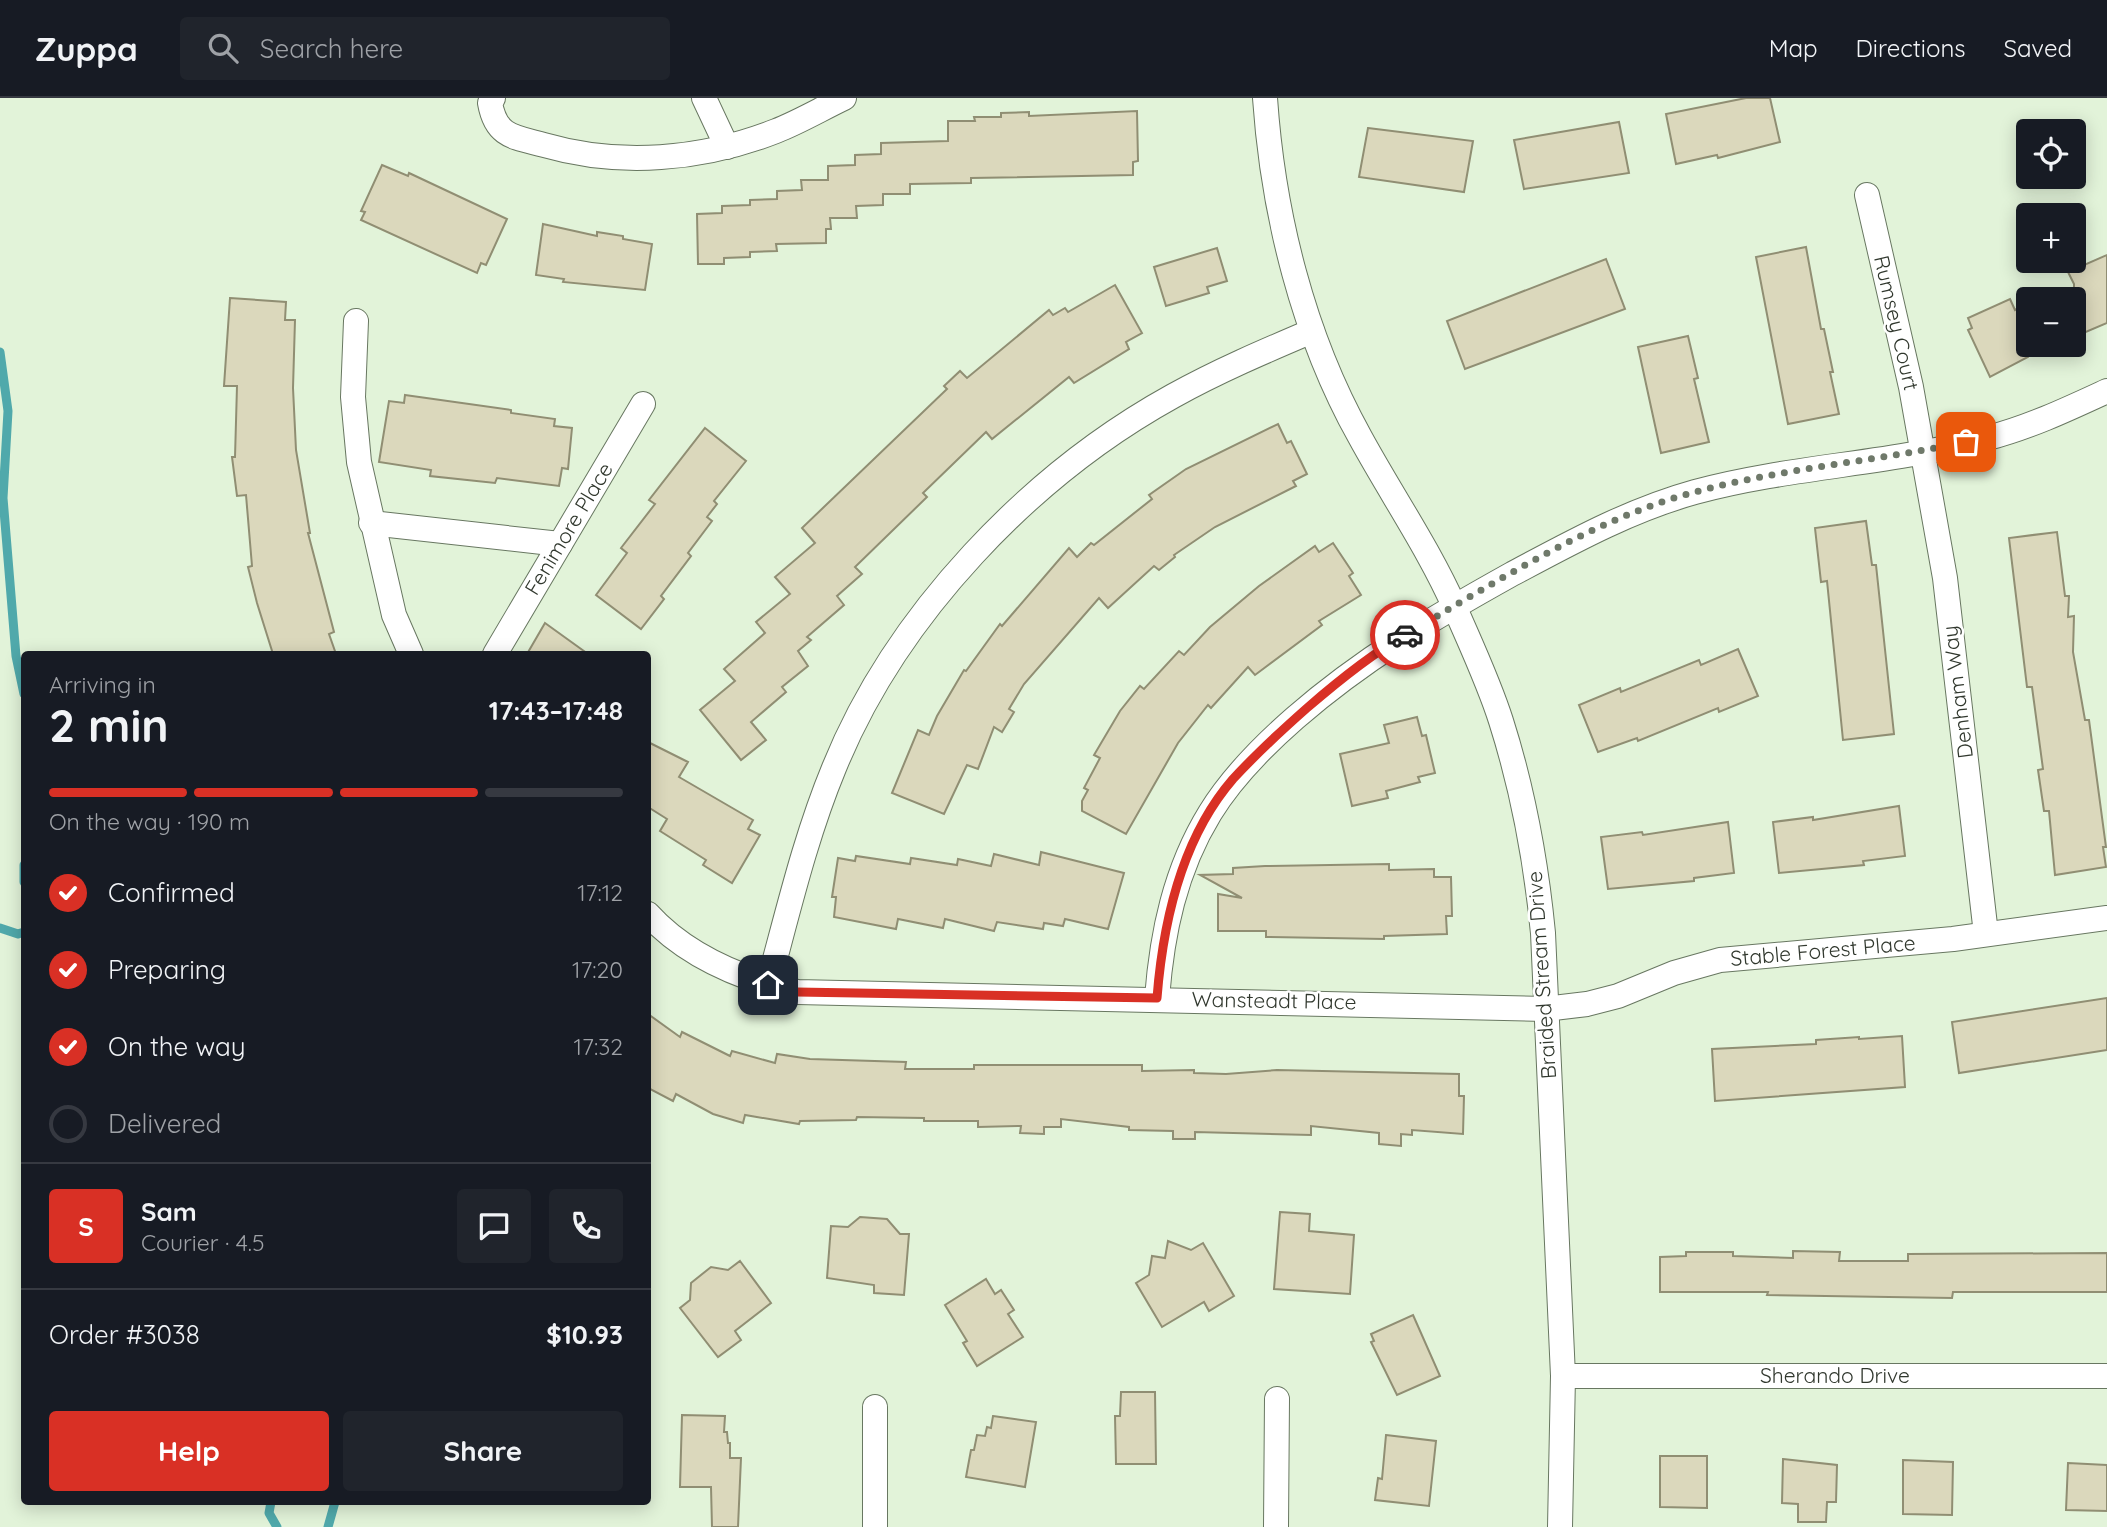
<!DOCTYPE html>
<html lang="en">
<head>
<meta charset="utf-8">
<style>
  :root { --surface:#171b24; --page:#20242c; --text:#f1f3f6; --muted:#9ea1a6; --line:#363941; --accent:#d93025 }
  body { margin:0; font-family:Quicksand,sans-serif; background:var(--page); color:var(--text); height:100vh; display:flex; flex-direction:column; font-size:26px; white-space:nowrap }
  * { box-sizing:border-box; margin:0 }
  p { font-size:23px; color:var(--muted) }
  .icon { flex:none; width:38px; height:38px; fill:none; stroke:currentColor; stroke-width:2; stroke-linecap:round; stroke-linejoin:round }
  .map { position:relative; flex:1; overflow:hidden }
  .panel { position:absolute; left:21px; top:553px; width:630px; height:854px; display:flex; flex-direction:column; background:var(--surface); border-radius:7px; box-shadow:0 4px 18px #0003 }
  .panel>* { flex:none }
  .buttons { position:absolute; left:2016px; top:21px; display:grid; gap:14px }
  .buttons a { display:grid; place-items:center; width:70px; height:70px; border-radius:7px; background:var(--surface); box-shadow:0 4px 18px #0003; font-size:35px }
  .pin { position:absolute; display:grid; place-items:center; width:60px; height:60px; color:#fff; margin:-30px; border-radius:14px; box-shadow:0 4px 10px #0006 }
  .courier { position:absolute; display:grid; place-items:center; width:70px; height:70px; margin:-35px; border:5px solid #d93025; border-radius:50%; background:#fff; color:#222; box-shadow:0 2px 9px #0007 }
  .head em { font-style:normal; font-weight:700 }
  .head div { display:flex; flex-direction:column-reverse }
  .head { display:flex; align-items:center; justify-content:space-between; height:119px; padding:0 28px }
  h1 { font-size:46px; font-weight:700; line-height:52px }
  .bar { display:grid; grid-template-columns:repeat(4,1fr); gap:10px 7px; align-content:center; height:84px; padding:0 28px }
  .bar i { height:9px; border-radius:5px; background:var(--line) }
  .bar .selected { background:var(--accent) }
  .bar p { grid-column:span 4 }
  .line { display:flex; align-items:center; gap:18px; padding:0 28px; border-top:2px solid var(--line) }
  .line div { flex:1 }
  .round { display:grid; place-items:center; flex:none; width:74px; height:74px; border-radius:7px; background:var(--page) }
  ol { padding:0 28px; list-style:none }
  li { display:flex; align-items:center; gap:21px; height:77px }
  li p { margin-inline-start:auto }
  li .icon { padding:7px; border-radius:50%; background:var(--accent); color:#fff; stroke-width:4 }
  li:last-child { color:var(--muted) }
  li i { width:38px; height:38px; border:4px solid var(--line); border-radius:50% }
  .action { display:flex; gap:14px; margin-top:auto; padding:14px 28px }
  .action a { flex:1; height:80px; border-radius:7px; background:var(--accent); color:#fff; font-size:28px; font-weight:700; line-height:80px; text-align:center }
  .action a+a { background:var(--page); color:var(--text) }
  header { display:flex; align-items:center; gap:42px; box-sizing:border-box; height:98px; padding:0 35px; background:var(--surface); border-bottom:2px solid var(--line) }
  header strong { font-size:33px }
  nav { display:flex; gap:38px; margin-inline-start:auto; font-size:24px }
  .search { width:490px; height:63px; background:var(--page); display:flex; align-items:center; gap:18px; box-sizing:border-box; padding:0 24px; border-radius:7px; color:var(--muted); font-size:26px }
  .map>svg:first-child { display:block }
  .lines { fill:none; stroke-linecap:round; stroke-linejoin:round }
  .stream { stroke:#50a9ab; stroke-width:9 }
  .building { fill:#dbd8bc; stroke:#908e73; stroke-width:2 }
  .minor-casing { stroke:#687761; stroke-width:26 }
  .minor { stroke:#fff; stroke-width:24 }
  .done { stroke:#6f796a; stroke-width:7; stroke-dasharray:0 12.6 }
  .route { stroke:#d93025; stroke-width:9 }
  .labels { text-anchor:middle; stroke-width:5; stroke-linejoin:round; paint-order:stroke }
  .street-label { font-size:21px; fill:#31382e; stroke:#fff }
</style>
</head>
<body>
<header>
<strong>Zuppa</strong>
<div class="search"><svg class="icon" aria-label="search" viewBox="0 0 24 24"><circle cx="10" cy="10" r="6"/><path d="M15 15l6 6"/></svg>Search here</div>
<nav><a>Map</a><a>Directions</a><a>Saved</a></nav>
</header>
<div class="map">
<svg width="2107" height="1429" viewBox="0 0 2107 1429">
  <rect width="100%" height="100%" fill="#e2f3d9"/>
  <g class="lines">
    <g class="stream">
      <polyline points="0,254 8,313 3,400 16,558 24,596"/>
      <polyline points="24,767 24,784"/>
      <polyline points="0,830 18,836 24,834"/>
      <polyline points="271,1404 269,1415 277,1429"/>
      <polyline points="328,1429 335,1404"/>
    </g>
  </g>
  <g class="building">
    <polygon points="1746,0 1770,0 1780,44 1718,60 1717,57 1676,66 1666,16"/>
    <polygon points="1137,13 1138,63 1133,64 1133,77 971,80 971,85 910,86 910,96 883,96 883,107 856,108 857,120 830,120 831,131 826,131 826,145 776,146 777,153 750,154 750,159 724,160 724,166 698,166 697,116 722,115 722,108 750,107 750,102 777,101 777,93 802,92 801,82 828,82 828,68 855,67 855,57 881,56 881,45 948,43 948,23 975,23 974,19 1001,19 1001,15 1029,14 1029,18"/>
    <polygon points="1619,24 1629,75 1524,91 1514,42"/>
    <polygon points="1368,30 1473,43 1464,94 1359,79"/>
    <polygon points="382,67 408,78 409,75 507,121 486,167 481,165 477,175 361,122 365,114 361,113"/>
    <polygon points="543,126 597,138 597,134 623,138 623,141 652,146 645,192 563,184 564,181 536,177"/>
    <polygon points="1806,149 1821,231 1824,231 1833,274 1830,274 1839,316 1788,326 1756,159"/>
    <polygon points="1217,150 1227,183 1207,189 1209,195 1166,208 1154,169"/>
    <polygon points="2107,157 2107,225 2074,239 2074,186 2068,174"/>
    <polygon points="1606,161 1625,211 1465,271 1447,223"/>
    <polygon points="1115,187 1142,235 1126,244 1129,251 1074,285 1069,279 992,341 986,334 923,395 927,399 855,469 862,476 837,498 844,507 807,539 811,542 798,553 808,568 782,589 786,594 751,624 766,642 741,662 700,612 735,583 724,571 765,535 756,524 790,496 775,479 815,445 802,430 947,291 944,288 960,273 967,280 1049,212 1053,217 1065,210 1068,214"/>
    <polygon points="230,200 286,204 285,222 295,222 293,290 296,352 310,435 308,435 334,534 329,536 336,556 273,556 257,505 248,469 252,468 246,397 237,398 232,359 235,359 237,288 224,288"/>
    <polygon points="2010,201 2015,212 2028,205 2028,259 1990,279 1968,232 1972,230 1968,220"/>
    <polygon points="1688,238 1698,280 1694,281 1709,344 1661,355 1638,249"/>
    <polygon points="405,297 511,312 511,315 555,321 554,328 572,330 568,371 562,370 559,388 497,380 495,385 430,378 431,372 379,364 389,303 404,305"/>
    <polygon points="1278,326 1287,345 1291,343 1307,376 1293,383 1296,388 1215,429 1174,457 1175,459 1159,472 1154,468 1108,510 1099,500 1024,586 1009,611 1014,614 1002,634 994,629 978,671 967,667 944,716 892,695 918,632 929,637 937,618 964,572 966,573 1000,526 1002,528 1069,450 1077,459 1091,445 1094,447 1152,401 1149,397 1186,371"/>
    <polygon points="705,330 746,363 714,403 717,406 707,419 712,423 688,455 691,458 661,498 664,501 641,531 596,497 627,455 621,450 655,406 649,402"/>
    <polygon points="1866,423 1872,467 1876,467 1894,636 1843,642 1827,483 1821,484 1815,430"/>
    <polygon points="2057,434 2065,498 2069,498 2068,519 2074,518 2073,554 2085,622 2089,622 2106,749 2103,749 2106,769 2055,777 2049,713 2044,713 2038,672 2043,671 2032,589 2027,589 2009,440"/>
    <polygon points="1333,445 1353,475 1349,478 1361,497 1319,523 1322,527 1255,577 1248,569 1211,610 1208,607 1178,645 1126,736 1082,713 1082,703 1088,692 1084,690 1100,660 1094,657 1120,613 1140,588 1144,591 1179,553 1184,557 1210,529 1259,488 1315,448 1319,454"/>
    <polygon points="545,525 588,556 527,556"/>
    <polygon points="1738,551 1758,598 1719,614 1718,610 1638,643 1637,640 1598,654 1579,607 1620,590 1621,594 1699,562 1701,567"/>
    <polygon points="1417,619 1422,638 1426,637 1435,675 1418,679 1420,684 1386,693 1388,700 1352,708 1340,656 1389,645 1384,627"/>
    <polygon points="648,644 688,664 679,679 753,722 748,731 760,737 732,785 703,767 706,762 660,733 667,721 648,709"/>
    <polygon points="1899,708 1905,758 1863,763 1864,767 1779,775 1773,724 1813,719 1813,722"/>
    <polygon points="1728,724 1734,775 1694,780 1694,783 1608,791 1601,739 1642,734 1643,737"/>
    <polygon points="1041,754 1124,775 1108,831 1065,821 1063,828 1044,825 1043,831 997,824 994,833 945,821 943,830 898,821 896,831 834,819 836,799 832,799 838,760 855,763 856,758 910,766 911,760 957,767 958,761 991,768 994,756 1039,767"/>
    <polygon points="1389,766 1389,772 1434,771 1434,779 1451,779 1452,818 1446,818 1447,836 1384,838 1384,841 1266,839 1266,833 1218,833 1218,796 1242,800 1200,777 1233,776 1233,770 1265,768"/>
    <polygon points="2107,900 2107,952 1959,975 1952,924"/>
    <polygon points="648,916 680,939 682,934 730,958 732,953 775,965 777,956 810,961 906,964 905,971 974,971 974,967 1142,967 1142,973 1194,972 1194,975 1226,976 1277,972 1459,976 1459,998 1464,998 1463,1036 1412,1032 1412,1037 1401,1036 1401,1048 1379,1046 1379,1035 1311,1028 1311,1037 1195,1034 1195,1041 1173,1041 1173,1033 1129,1032 1129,1029 1061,1021 1061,1029 1044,1029 1044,1036 1020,1035 1021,1028 978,1029 978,1023 924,1023 924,1020 857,1019 856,1022 800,1023 799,1026 745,1017 743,1025 713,1016 676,996 673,1003 648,990"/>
    <polygon points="1902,938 1905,989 1715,1003 1712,951 1816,946 1816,942 1859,939 1859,941"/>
    <polygon points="1280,1114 1310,1116 1309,1133 1354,1137 1350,1196 1274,1191"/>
    <polygon points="860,1119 887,1121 900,1136 909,1136 904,1197 874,1195 874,1187 827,1180 831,1128 848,1129"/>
    <polygon points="1168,1143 1191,1152 1203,1145 1234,1198 1209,1213 1204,1204 1162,1229 1136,1185 1149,1177 1152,1158 1165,1160"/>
    <polygon points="1793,1153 1840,1154 1839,1163 1908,1163 1908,1156 2107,1155 2107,1194 1953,1194 1952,1200 1767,1197 1768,1194 1660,1194 1660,1159 1686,1158 1686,1154 1733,1154 1733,1158 1793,1160"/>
    <polygon points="740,1163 771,1205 735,1233 741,1242 718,1259 680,1210 690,1202 691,1185 711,1169 728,1172"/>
    <polygon points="986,1181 995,1196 1001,1192 1014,1212 1008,1216 1023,1239 977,1268 963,1245 967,1243 945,1207"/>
    <polygon points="1413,1217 1440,1278 1397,1297 1371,1244 1374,1243 1371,1236"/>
    <polygon points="1121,1294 1155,1294 1156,1366 1116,1366 1115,1318 1120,1318"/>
    <polygon points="682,1317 725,1318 724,1334 727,1334 728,1345 730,1345 730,1360 741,1360 738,1429 712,1429 711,1389 680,1389"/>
    <polygon points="993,1318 1036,1324 1025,1389 966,1379 971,1352 974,1352 977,1337 985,1338 987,1329 991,1330"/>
    <polygon points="1386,1337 1436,1343 1429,1408 1375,1402 1378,1380 1382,1381"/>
    <polygon points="1660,1358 1707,1358 1707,1410 1660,1409"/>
    <polygon points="1783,1361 1837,1367 1836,1404 1827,1404 1826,1424 1798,1424 1798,1406 1782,1405"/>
    <polygon points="1903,1362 1953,1364 1952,1417 1903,1416"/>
    <polygon points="2068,1365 2107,1367 2107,1413 2066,1412"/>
  </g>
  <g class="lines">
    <g class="minor-casing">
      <g id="minor">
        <path d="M493 0 490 5C496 39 514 39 544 47 620 69 702 62 776 33 799 24 821 11 844 0"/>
        <polyline points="704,0 727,49"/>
        <path d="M1265 0C1273 116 1303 237 1360 339 1391 396 1429 451 1455 510 1471 547 1489 585 1501 623 1523 692 1536 763 1543 835L1563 1278 1560 1429"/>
        <polyline points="1867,97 1911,289 1945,480 1986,836"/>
        <polyline points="356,223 353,299 359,364 394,517 411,556"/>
        <polyline points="371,425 560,446"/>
        <polyline points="495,556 643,306"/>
        <path d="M648 816C687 859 742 881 797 894L1545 911 1587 906 1618 898 1674 875 1720 862 1953 841 2107 820"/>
        <path d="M768 887C788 814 805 740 834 670 896 517 1030 377 1173 298 1218 273 1265 253 1312 233"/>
        <path d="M1157 900C1162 835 1175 772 1210 715 1232 679 1263 648 1295 620 1364 560 1433 520 1512 476 1572 444 1630 412 1695 394 1791 368 1892 366 1988 340 2030 329 2068 311 2107 293"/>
        <polyline points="1563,1278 2107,1278"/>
        <polyline points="875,1429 875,1309"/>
        <polyline points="1276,1429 1277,1301"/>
      </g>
    </g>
    <use href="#minor" class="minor"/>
  </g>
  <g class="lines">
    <path class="done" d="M1405 537C1496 484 1593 421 1695 394 1784 370 1876 363 1966 344"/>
    <path class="route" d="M768 887 797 894 1157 900C1163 824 1181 741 1233 681 1256 656 1281 633 1307 610 1337 584 1370 557 1405 537"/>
  </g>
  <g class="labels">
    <g class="street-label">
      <text transform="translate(1896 225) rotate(77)" y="7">Rumsey Court</text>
      <text transform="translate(569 431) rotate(-59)" y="7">Fenimore Place</text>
      <text transform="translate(1958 594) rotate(-97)" y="7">Denham Way</text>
      <text transform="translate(1823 853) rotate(-5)" y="7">Stable Forest Place</text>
      <text transform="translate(1542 877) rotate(-94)" y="7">Braided Stream Drive</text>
      <text transform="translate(1274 903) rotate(1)" y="7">Wansteadt Place</text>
      <text x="1835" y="1285">Sherando Drive</text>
    </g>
  </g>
</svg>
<div class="buttons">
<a><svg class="icon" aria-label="locate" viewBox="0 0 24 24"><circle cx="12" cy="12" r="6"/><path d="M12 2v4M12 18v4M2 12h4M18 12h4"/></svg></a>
<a>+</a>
<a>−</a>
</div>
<div class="pin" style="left:1966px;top:344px;background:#ea580c"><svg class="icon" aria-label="bag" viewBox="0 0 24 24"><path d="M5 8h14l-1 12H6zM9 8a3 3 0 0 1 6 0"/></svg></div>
<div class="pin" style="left:768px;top:887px;background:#1f2937"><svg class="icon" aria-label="home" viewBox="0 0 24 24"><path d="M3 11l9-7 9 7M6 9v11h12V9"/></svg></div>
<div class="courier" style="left:1405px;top:537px"><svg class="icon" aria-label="car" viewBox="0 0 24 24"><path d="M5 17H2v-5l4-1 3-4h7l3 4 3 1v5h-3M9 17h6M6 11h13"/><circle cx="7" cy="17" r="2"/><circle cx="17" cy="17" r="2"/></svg></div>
<section class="panel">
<div class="head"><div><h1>2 min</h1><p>Arriving in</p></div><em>17:43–17:48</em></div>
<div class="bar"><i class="selected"></i><i class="selected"></i><i class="selected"></i><i></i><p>On the way · 190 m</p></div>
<ol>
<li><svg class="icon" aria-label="check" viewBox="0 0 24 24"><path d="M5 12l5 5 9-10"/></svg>Confirmed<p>17:12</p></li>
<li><svg class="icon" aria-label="check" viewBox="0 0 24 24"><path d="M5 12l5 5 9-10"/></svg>Preparing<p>17:20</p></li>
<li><svg class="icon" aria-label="check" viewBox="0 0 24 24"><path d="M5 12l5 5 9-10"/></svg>On the way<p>17:32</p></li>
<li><i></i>Delivered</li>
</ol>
<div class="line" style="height:126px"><b class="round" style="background:var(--accent);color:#fff">S</b><div><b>Sam</b><p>Courier · 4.5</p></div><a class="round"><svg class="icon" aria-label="chat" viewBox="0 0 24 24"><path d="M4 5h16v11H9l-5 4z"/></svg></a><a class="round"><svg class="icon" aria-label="phone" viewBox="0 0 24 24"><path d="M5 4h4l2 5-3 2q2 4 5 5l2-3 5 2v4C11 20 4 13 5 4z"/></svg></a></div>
<div class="line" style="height:91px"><div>Order #3038</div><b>$10.93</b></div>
<div class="action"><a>Help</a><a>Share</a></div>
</section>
</div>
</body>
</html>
